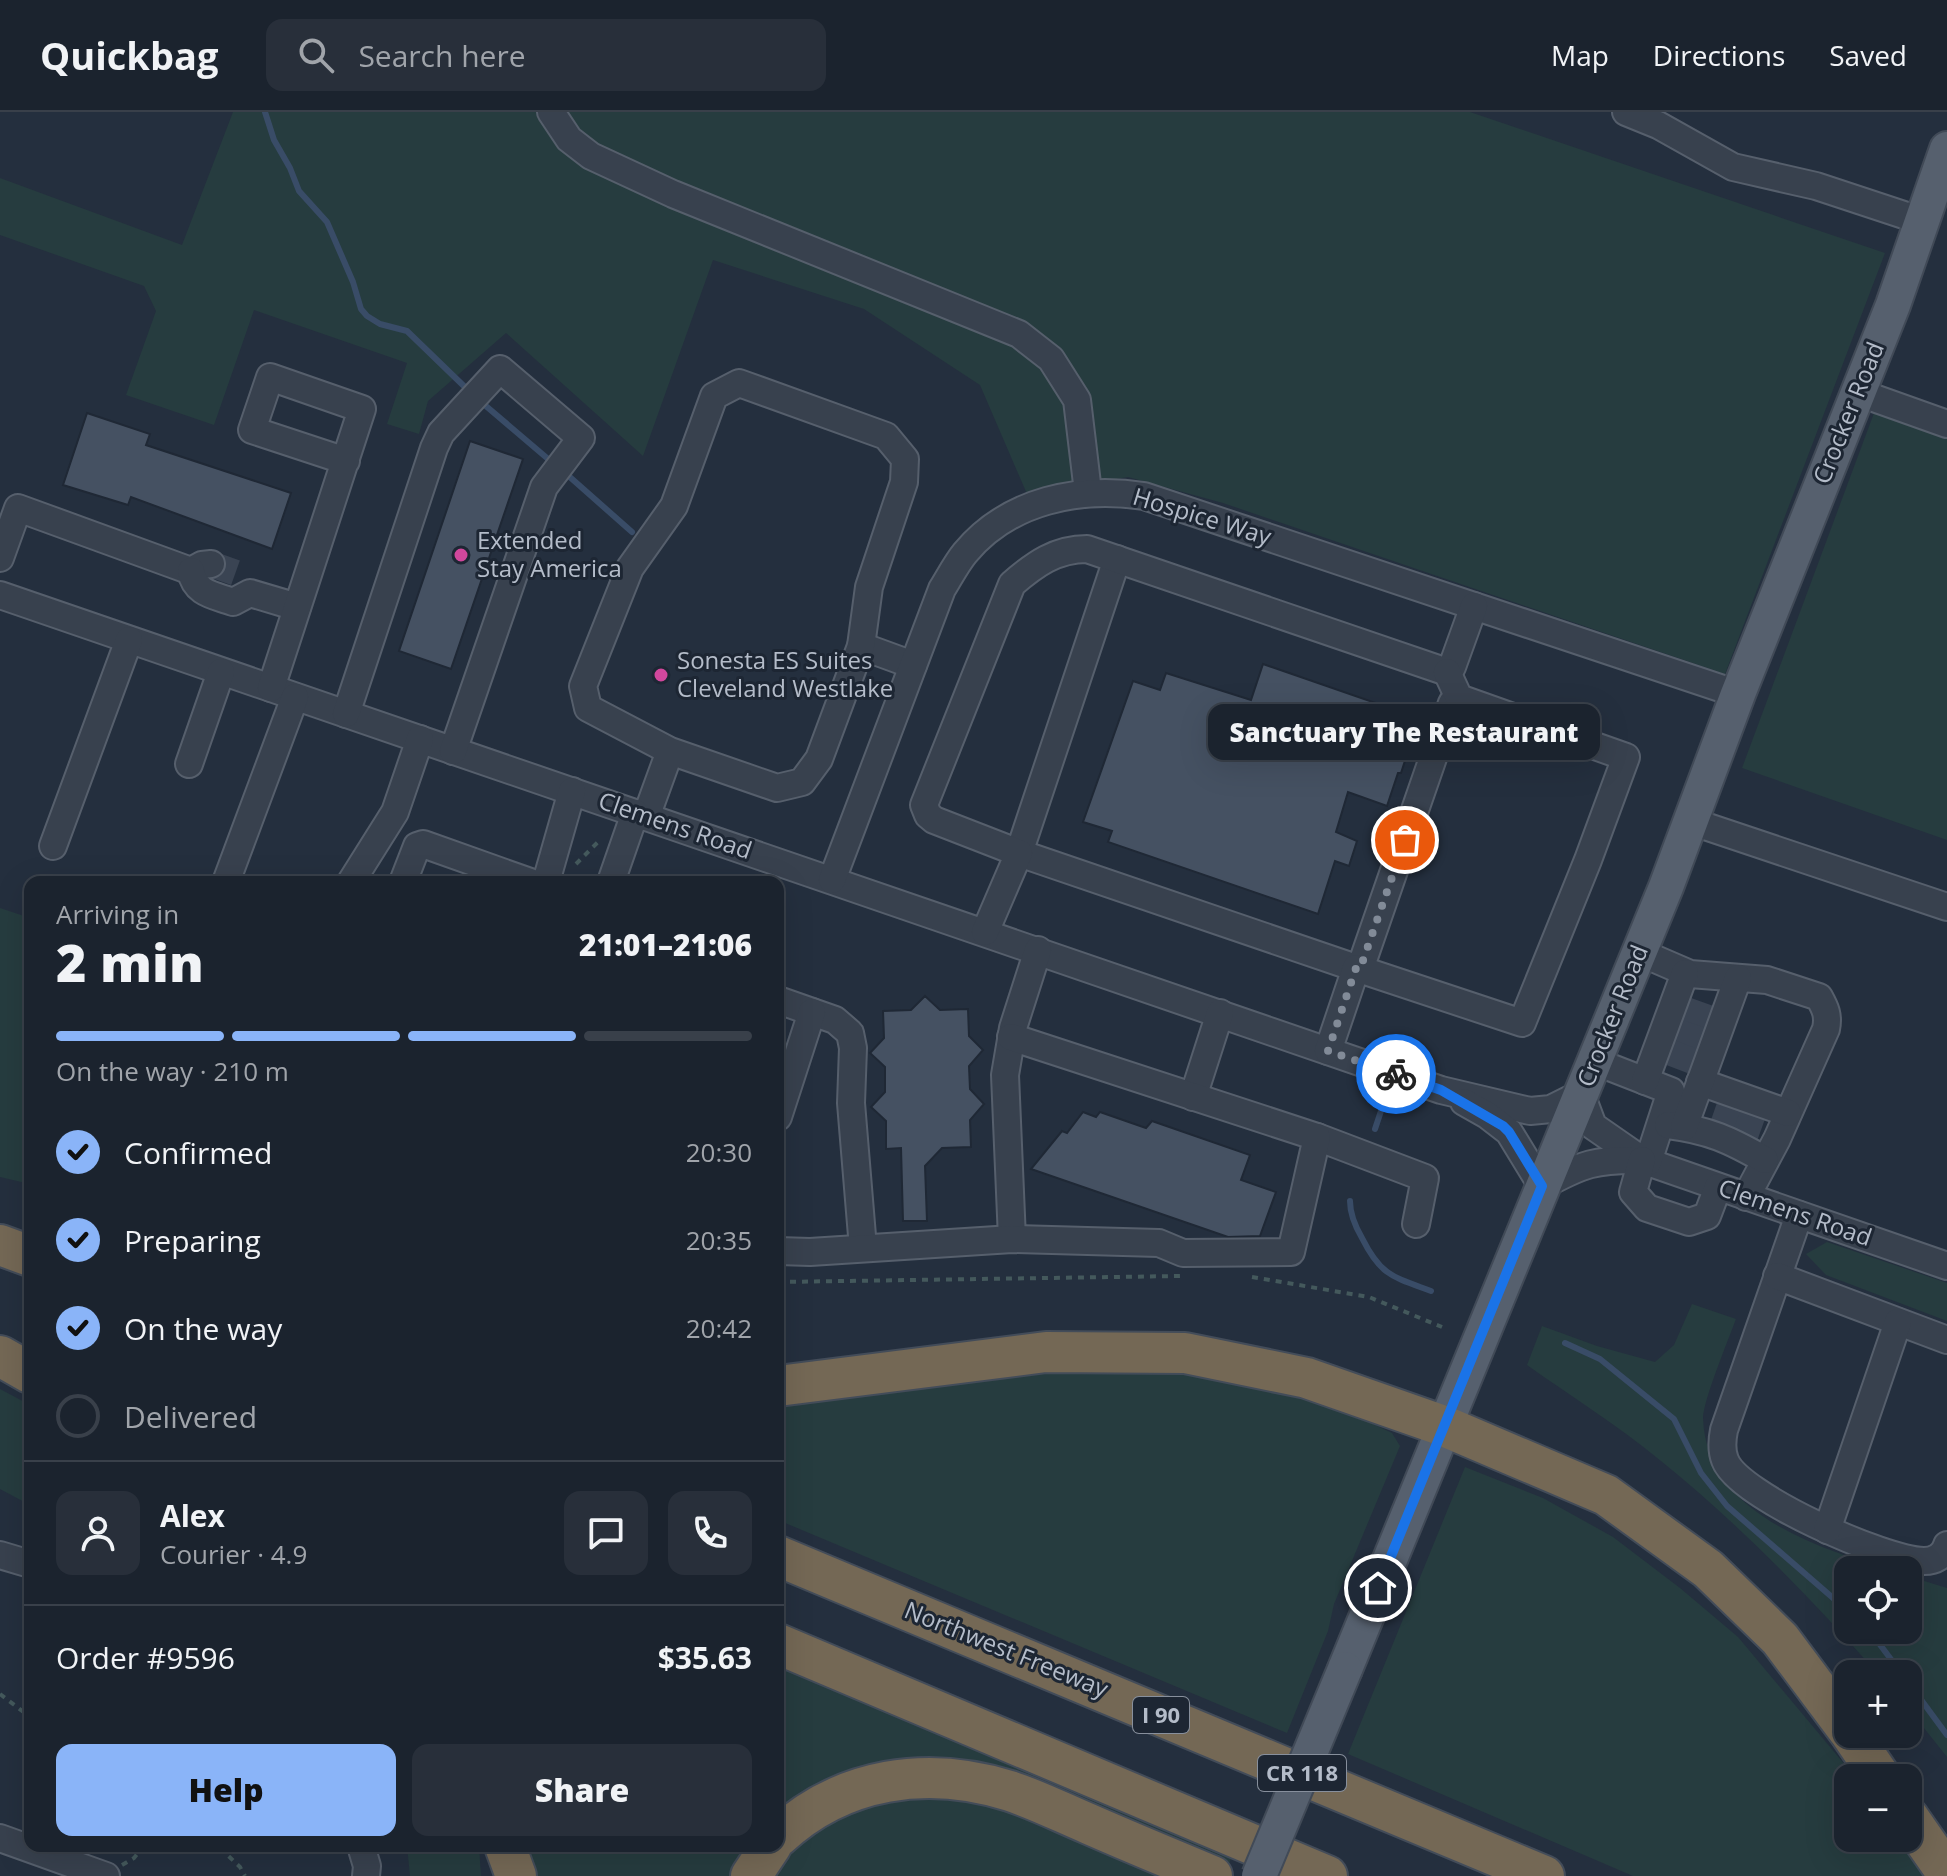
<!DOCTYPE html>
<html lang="en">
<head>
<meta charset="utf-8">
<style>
  :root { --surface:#1b232e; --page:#282f3a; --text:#f1f3f6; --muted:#a0a4aa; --line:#39404a; --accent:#8ab4f8 }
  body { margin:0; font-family:"Open Sans",sans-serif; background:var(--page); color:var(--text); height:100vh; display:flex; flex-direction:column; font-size:30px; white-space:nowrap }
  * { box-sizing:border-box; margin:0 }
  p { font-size:26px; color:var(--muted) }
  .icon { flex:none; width:44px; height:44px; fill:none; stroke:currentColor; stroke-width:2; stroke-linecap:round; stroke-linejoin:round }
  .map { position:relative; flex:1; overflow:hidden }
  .side { position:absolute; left:24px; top:764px; width:760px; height:976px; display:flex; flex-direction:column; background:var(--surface); border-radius:16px; box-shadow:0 8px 32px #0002,0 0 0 2px var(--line) }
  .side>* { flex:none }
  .tools { position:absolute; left:1834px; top:1444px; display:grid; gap:16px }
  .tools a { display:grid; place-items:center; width:88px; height:88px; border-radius:16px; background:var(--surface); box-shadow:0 8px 32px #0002,0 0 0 2px var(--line); font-size:40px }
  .pin { position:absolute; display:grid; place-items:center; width:68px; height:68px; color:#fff; margin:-34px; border:4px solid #fff; border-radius:50%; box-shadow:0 2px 8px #0007 }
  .courier { position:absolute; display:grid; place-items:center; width:80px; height:80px; margin:-40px; border:6px solid #1a73e8; border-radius:50%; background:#fff; color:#222; box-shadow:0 2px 10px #0007 }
  .bubble { position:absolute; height:56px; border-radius:16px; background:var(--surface); box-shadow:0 8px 32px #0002,0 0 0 2px var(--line); font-size:26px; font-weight:800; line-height:56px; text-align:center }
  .headline em { font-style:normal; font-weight:800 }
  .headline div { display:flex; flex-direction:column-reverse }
  .headline { display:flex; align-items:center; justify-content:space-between; height:136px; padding:0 32px }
  h1 { font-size:52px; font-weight:800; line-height:60px }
  .bar { display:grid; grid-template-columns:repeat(4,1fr); gap:12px 8px; align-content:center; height:96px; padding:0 32px }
  .bar i { height:10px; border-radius:6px; background:var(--line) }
  .bar .current { background:var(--accent) }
  .bar p { grid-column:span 4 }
  .line { display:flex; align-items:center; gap:20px; padding:0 32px; border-top:2px solid var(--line) }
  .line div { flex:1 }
  .round { display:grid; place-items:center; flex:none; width:84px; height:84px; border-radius:16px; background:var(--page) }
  ol { padding:0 32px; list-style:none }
  li { display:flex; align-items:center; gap:24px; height:88px }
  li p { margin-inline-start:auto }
  li .icon { padding:8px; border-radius:50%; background:var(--accent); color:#111; stroke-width:4 }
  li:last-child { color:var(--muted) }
  li i { width:44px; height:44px; border:4px solid var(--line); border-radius:50% }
  .cta { display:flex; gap:16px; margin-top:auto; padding:16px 32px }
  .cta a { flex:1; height:92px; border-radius:16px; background:var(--accent); color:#111; font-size:32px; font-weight:800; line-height:92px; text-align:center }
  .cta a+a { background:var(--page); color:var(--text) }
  header { display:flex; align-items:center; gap:48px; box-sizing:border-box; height:112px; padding:0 40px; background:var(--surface); border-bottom:2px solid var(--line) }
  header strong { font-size:38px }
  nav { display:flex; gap:44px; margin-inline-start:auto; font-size:28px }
  .search { width:560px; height:72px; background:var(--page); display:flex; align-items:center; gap:20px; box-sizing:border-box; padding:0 28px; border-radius:16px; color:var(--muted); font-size:30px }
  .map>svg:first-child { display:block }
  .green { fill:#263c3f }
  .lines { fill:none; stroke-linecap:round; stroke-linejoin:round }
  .stream { stroke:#394c67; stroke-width:6 }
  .building { fill:#455162; stroke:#1f2835; stroke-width:2 }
  .minor-tunnel { stroke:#3a4453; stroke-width:26; stroke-dasharray:26 13; stroke-linecap:butt }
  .minor-casing { stroke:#565f6c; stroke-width:30 }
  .major-casing { stroke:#414a57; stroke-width:38 }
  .highway-casing { stroke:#434c59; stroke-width:44 }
  .path { stroke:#44595c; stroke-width:4; stroke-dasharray:6 6; stroke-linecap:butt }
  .minor { stroke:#38414e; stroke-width:26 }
  .major { stroke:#56606e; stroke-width:34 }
  .highway { stroke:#746855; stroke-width:40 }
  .major-bridge-casing { stroke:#414a57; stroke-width:38; stroke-linecap:butt }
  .major-bridge { stroke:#56606e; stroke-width:34 }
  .done { stroke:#828b98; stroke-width:8; stroke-dasharray:0 14.4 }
  .route { stroke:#1a73e8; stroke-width:10 }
  .hotel-dot { fill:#d1479c; stroke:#1d2633; stroke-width:3 }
  .labels { text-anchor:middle; stroke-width:6; stroke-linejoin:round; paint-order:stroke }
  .shield { fill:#1d2633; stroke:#878f9c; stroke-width:2 }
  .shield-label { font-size:22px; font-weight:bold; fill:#b4bcc9 }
  .street-label { font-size:24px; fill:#b4bcc9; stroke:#1d2633 }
  .poi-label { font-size:24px; fill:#b4bcc9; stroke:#1d2633; text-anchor:start }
</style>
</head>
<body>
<header>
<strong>Quickbag</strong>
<div class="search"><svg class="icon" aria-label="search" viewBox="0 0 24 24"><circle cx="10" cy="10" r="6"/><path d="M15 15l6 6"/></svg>Search here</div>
<nav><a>Map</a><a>Directions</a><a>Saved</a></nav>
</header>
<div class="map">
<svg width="1947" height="1764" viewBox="0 0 1947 1764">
  <rect width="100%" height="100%" fill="#242f3e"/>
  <g class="green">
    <polygon points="233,0 1470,0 1885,141 1725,562 1223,391 1128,365 1027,382 980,273 864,197 713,148 643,344 506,221 428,289 419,322 387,312 407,251 254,198 214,313 126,283 156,199 144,174 0,123 0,66 182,133"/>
    <polygon points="1874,301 1947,327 1947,728 1742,656"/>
    <polygon points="0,796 30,806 30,1072 0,1065"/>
    <polygon points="1827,1130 1947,1171 1947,1209 1826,1163 1806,1142"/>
    <path d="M1692 1192 1736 1207C1729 1226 1703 1289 1703 1306 1706 1400 1815 1435 1890 1458H1848V1518H1908V1464L1947 1476V1645L1908 1596V1562H1878C1811 1486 1740 1413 1661 1349 1619 1314 1572 1285 1527 1253L1542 1214 1597 1234 1655 1250 1674 1233Z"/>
    <polygon points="997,1254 1228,1261 1340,1296 1392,1321 1400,1334 1334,1492 1328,1519 1287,1621 778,1408 778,1282"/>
    <polygon points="0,1277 30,1293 30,1393 0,1377"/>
    <polygon points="1465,1355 1543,1386 1613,1425 1680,1476 1738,1525 1856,1666 1848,1666 1848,1726 1905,1726 1935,1764 1633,1764 1348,1642"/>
    <polygon points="778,1552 1232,1744 1229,1752 1001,1658 778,1706"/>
    <polygon points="951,1675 1190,1764 763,1764 826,1702"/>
    <polygon points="407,1734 479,1734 481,1764 410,1764"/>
    <polygon points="518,1734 757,1734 735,1764 530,1764"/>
  </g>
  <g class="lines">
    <g class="stream">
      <polyline points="265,0 274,28 290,56 299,79 327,110 353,170 361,197 367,204 380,212 407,219 469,279"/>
      <polyline points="480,289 554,352"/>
      <polyline points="563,359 632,420"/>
      <polyline points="1375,1017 1383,993"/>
      <path d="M1350 1089C1350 1103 1355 1114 1362 1126 1381 1164 1393 1165 1431 1179"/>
      <polyline points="1565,1231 1600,1247 1674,1307 1701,1361 1727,1394 1848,1499"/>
      <polyline points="1869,1518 1902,1562"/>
      <polyline points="1908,1570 1947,1623"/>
    </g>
  </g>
  <g class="building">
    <polygon points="87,301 150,322 146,333 291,381 272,437 131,385 128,393 63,373"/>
    <polygon points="470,329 523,347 451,557 399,539"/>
    <polygon points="1263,552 1419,606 1401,661 1398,661 1387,694 1348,680 1336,720 1357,729 1349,754 1335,749 1318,802 1108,730 1112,719 1083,710 1133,569 1160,578 1166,561 1251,588"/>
    <polygon points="925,884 940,898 968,897 969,924 983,938 969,954 970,977 984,992 970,1008 971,1035 942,1036 925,1054 927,1109 903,1109 901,1036 886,1037 886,1009 871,995 885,980 885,955 870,941 884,926 883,899 911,898"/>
    <polygon points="1083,1000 1096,1005 1100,1000 1146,1016 1152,1009 1250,1043 1241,1068 1276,1080 1260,1124 1228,1125 1031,1057 1062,1019 1067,1021"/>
  </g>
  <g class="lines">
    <g class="minor-tunnel">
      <polyline points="211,452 242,463"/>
      <polyline points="1686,898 1711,907"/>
      <polyline points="1678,920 1704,929"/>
      <polyline points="1669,940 1695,950"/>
      <polyline points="1722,1016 1731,990"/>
      <polyline points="1745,1024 1754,999"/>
    </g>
    <g class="minor-casing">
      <g id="minor">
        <polyline points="551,0 569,27 591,44 673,82 1019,222 1051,247 1077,288 1088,380"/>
        <polyline points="1626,0 1658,13 1733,55 1816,74 1922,109"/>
        <polyline points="1857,280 1947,312"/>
        <polyline points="0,446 18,396 191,459 202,453 211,452"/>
        <polyline points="1117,447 1019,741 1356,856"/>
        <path d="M191 459C195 482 214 483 233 490L250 481 297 495"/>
        <polyline points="0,483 1441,978 1530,999 1551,997 1581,982 1593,1014 1642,1048 1947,1154"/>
        <polyline points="861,534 913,553"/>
        <polyline points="271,576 362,297 270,265 252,318 346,349"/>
        <polyline points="346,602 434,336 441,321 500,257 581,326 544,375 453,639"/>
        <polyline points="189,652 221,560"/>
        <polyline points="646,705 670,639 588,596 583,574 630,456 674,394 714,284 739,271 886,324 905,347 904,370 869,475 861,534 819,647 802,670 777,676 670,639"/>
        <polyline points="1690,709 1947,795"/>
        <polyline points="53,734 129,528"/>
        <path d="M832 768 942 477C949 466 956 452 965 441 1009 388 1080 374 1144 384L1738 582"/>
        <polyline points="226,770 295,585"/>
        <polyline points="351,770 395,700 420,627"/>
        <polyline points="403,770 417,734 423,732 530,770"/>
        <polyline points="546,770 572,679"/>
        <polyline points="611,770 635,701"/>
        <path d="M985 820 1019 741 934 708 928 703 924 693 1012 472C1035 452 1056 437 1087 437L1447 560 1452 555 1474 494"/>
        <path d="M1639 840 1690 862 1767 868 1819 885C1825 896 1829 903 1826 917L1777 1027 1746 1085"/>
        <polyline points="1360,857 1452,591 1459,586"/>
        <polyline points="778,888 835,908 850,921 853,936 851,991 863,1136"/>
        <polyline points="1328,939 1356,856 1522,911 1588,748 1626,645 1459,586 1447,560"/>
        <polyline points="1594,949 1671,979 1648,1050"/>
        <polyline points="1645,969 1685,861"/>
        <polyline points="1700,970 1788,1001"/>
        <polyline points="1193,985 1220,901"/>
        <path d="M1464 990 1487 1003 1509 1020 1542 1074C1582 1052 1596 1047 1642 1048"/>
        <polyline points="778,1005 812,900"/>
        <path d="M1668 1013C1709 1018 1730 1028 1765 1048"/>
        <polyline points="1684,1015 1738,866"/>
        <polyline points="1317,1025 1425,1066 1416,1112"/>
        <polyline points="1642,1048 1633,1080 1647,1096 1689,1110 1707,1104 1718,1075"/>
        <path d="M1799 1103 1724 1318C1722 1328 1721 1338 1725 1348 1738 1384 1886 1449 1924 1449 1935 1449 1944 1444 1947 1433"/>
        <polyline points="1012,1127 1005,963 1013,916 1038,838"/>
        <polyline points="778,1139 810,1140 1012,1127 1159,1131 1183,1141 1291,1140 1317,1025 1011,925"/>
        <polyline points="1777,1164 1947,1228"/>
        <polyline points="1827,1418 1898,1210"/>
        <polyline points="0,1443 30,1452"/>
        <polyline points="0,1726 106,1764"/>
        <polyline points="361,1734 367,1754 366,1764"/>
      </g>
    </g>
    <g class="major-casing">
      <polyline id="major" points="1345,1557 1666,775 1738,582 1893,193 1947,37"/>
    </g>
    <g class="highway-casing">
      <g id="highway">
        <polyline points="0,1133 30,1144"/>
        <polyline points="0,1244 30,1261"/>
        <polyline points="778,1274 1046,1240 1185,1241 1307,1266 1444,1314 1606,1383 1708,1457 1780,1527 1848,1618"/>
        <polyline points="778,1444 1544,1764"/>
        <polyline points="778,1532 1327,1764"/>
        <polyline points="1851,1622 1881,1666"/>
        <polyline points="1908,1705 1947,1761"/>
        <path d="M778 1725C842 1665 928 1653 1010 1679 1037 1688 1063 1701 1089 1712 1130 1730 1171 1747 1212 1764"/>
        <polyline points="505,1734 516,1764"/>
        <polyline points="751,1764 771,1734"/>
      </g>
    </g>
    <g class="path">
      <polyline points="576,752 601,727"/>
      <polyline points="1252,1165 1369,1185 1442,1215"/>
      <polyline points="778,1170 1180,1164"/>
      <polyline points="0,1582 30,1605"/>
      <polyline points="169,1734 220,1736"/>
      <polyline points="220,1736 240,1755 245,1764"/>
      <polyline points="122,1753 134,1746 144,1734"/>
    </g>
    <use href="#minor" class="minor"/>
    <use href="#major" class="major"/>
    <use href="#highway" class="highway"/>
    <g class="major-bridge-casing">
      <polyline id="major-bridge" points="1259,1764 1345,1557"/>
    </g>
    <use href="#major-bridge" class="major-bridge"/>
  </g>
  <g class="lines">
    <polyline class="done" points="1396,962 1328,939 1356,856 1360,857 1405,728"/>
    <polyline class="route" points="1378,1476 1542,1074 1509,1020 1503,1014 1441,978 1396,962"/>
  </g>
  <g class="hotel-dot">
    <circle cx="461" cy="443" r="8"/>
    <circle cx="661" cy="563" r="8"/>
  </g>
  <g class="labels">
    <g class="shield">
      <rect x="1133" y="1585" width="56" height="36" rx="6"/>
      <rect x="1258" y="1643" width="88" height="36" rx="6"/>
    </g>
    <g class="shield-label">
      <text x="1161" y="1611">I 90</text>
      <text x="1302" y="1669">CR 118</text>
    </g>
    <g class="street-label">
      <text transform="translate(1849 301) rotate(-68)" y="8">Crocker Road</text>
      <text transform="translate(1202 405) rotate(17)" y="8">Hospice Way</text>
      <text transform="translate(675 714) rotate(19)" y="8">Clemens Road</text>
      <text transform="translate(1613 904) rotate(-68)" y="8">Crocker Road</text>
      <text transform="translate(1795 1101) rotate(19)" y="8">Clemens Road</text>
      <text transform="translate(1006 1538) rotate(22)" y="8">Northwest Freeway</text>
    </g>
    <g class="poi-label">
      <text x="477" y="437">Extended<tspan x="477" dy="28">Stay America</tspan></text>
      <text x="677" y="557">Sonesta ES Suites<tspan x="677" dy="28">Cleveland Westlake</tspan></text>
    </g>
  </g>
</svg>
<div class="tools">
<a><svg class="icon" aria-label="locate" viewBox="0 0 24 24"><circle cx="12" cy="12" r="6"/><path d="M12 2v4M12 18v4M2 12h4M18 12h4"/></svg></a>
<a>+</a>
<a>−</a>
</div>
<div class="pin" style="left:1405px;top:728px;background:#ea580c"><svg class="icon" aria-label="bag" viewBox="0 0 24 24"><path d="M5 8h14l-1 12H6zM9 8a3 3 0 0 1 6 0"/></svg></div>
<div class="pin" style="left:1378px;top:1476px;background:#1f2937"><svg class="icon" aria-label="home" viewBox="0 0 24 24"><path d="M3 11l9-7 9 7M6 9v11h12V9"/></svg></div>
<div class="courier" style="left:1396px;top:962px"><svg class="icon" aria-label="bike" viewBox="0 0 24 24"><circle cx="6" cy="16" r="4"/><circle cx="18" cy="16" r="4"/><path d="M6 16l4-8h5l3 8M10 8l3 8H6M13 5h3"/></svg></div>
<div class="bubble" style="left:1208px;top:592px;width:392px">Sanctuary The Restaurant</div>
<section class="side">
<div class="headline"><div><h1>2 min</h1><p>Arriving in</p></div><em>21:01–21:06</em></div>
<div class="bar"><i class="current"></i><i class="current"></i><i class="current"></i><i></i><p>On the way · 210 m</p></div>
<ol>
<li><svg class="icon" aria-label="check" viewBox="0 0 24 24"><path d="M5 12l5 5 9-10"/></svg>Confirmed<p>20:30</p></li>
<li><svg class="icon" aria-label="check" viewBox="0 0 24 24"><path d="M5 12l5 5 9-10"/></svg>Preparing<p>20:35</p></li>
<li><svg class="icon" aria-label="check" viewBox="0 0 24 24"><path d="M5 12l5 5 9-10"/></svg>On the way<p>20:42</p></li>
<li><i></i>Delivered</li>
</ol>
<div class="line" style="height:144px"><a class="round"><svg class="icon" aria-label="person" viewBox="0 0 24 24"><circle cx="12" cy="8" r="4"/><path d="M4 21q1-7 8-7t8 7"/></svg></a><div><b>Alex</b><p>Courier · 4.9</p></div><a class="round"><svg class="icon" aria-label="chat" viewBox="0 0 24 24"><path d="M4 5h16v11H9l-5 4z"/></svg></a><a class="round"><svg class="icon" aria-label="phone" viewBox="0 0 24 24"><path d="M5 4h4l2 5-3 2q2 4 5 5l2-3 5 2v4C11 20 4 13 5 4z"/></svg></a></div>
<div class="line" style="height:104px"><div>Order #9596</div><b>$35.63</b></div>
<div class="cta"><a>Help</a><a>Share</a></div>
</section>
</div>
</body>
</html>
